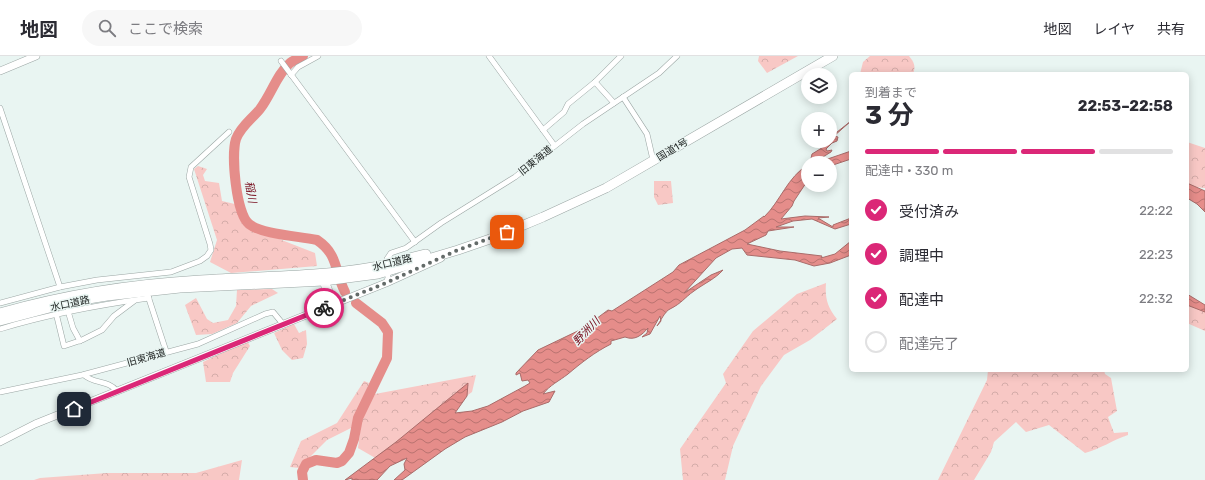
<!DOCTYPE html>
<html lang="ja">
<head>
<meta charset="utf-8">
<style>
  :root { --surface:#fff; --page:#f7f7f7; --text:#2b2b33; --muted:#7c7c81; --line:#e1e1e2; --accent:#db2777 }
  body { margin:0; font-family:Rubik,"Noto Sans JP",sans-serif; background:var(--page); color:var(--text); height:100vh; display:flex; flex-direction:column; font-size:15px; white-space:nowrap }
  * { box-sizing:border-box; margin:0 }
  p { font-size:13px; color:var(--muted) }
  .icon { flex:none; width:22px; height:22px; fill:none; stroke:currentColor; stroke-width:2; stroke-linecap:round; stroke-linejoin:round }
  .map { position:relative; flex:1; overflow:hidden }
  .drawer { position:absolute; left:849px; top:16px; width:340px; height:300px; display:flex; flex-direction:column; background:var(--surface); border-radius:6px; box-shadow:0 2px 10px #0003 }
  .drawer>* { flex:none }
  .controls { position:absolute; left:801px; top:12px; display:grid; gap:8px }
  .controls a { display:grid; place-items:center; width:36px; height:36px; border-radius:50%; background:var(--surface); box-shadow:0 2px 10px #0003; font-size:20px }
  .pin { position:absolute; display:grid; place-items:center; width:34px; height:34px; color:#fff; margin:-17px; border-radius:8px; box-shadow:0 2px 6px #0006 }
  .courier { position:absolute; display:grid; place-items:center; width:40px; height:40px; margin:-20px; border:3px solid #db2777; border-radius:50%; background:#fff; color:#222; box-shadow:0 1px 5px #0007 }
  .summary em { font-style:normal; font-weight:700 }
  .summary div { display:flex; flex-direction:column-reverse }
  .summary { display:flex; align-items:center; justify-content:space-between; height:68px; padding:0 16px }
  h1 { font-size:26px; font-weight:700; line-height:30px }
  .bar { display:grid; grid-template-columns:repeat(4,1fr); gap:6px 4px; align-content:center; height:48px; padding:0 16px }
  .bar i { height:5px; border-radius:3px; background:var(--line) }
  .bar .current { background:var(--accent) }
  .bar p { grid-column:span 4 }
  ol { padding:0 16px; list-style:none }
  li { display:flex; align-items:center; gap:12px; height:44px }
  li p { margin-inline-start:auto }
  li .icon { padding:4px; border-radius:50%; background:var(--accent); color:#fff; stroke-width:4 }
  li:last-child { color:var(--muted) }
  li i { width:22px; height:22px; border:2px solid var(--line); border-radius:50% }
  header { display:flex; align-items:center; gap:24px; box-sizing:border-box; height:56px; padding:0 20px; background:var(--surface); border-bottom:1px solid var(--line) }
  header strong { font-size:19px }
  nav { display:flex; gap:22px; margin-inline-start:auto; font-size:14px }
  .search { width:280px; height:36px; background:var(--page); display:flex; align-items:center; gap:10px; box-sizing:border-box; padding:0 14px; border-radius:22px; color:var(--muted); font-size:15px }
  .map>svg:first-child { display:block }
  .forest { fill:url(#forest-crowns) }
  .water { fill:url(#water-waves); stroke:#a96c6a }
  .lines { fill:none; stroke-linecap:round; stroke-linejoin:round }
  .river { stroke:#e58d8a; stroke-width:10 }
  .street-casing { stroke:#9ba6a4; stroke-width:6 }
  .secondary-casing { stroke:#9ba6a4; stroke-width:8 }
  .highway-casing { stroke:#9ba6a4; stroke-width:10 }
  .street { stroke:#fff; stroke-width:5 }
  .secondary { stroke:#fff; stroke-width:7 }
  .highway { stroke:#fff; stroke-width:9 }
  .done { stroke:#646b69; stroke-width:4; stroke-dasharray:0 7.2 }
  .route { stroke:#db2777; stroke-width:5 }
  .labels { text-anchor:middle; stroke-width:3; stroke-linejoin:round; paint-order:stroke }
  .street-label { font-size:10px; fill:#1c201f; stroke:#e9f5f2 }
  .water-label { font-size:11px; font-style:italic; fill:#740617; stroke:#e9f5f2 }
</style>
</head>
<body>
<header>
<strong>地図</strong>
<div class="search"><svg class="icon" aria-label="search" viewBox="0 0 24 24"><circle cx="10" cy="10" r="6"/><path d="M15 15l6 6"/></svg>ここで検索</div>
<nav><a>地図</a><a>レイヤ</a><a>共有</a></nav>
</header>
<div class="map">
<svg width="1205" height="424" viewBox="0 0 1205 424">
  <defs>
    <pattern id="forest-crowns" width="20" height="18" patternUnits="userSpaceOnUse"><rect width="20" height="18" fill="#f8c8c5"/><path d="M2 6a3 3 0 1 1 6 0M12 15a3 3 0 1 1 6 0" fill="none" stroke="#d4aca9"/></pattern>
    <pattern id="water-waves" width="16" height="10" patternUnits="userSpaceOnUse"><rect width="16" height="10" fill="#e58d8a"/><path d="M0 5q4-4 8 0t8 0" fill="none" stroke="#b97370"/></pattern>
  </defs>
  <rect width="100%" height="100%" fill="#e9f5f2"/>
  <g class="forest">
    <polygon points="759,0 798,0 767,17 758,5"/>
    <path d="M870 0H909C914 6 916 10 913 18H860L863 6Z"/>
    <polygon points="1187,86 1205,92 1205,132 1187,130"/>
    <polygon points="198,110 207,113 203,119 205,125 219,127 222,145 239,149 248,171 315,197 317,210 231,217 210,206 217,184 194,113"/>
    <polygon points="654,125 671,125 673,147 658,149 654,141"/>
    <path d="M826 227C825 242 827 251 837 263L810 284 784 299 761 330 733 390 725 424H683L680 393 726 327 723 318 753 275 797 238Z"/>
    <polygon points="272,233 278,237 251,250 237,267 212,278 196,279 185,249 196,242 207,263 213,267 228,264 236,250 237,234"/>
    <polygon points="1187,247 1205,255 1205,275 1187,267"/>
    <polygon points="294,268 299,277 306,274 307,288 303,302 292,304 282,294 274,277"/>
    <polygon points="247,285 250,290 233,317 230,326 206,326 203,306"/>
    <path d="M988 314H1104L1105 318 1111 322 1117 355 1108 361 1114 377 1128 376V379C1113 384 1100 393 1085 397L1049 369 1026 376 1016 366 994 386 991 396 974 424H938L987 324Z"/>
    <polygon points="476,319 472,336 420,374 377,403 358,392 362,362 375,338"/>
    <polygon points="364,325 369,327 351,372 327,384 299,412 290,411 301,385 337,367"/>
    <polygon points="242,404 239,424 34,424 40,422 107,417 196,417"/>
  </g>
  <g class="water">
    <polygon points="851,65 834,80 838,81 837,85 832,87 826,93 827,95 832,94 831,96 813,107 810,107 812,98 825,90 832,80"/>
    <polygon points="851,95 851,103 830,110 830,107 816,107"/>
    <path d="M808 109V124L794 145 792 150 781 163 805 160 829 161 818 162 833 171V169L851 162V168L835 173 812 163 793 165 776 171H794L768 175 766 179 747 188 780 195 822 200 821 202 835 198 851 185V199L830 207 814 210 795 204 747 199 742 192 732 193 716 202 684 237 711 219 723 214C715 223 705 227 694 235 684 242 682 247 670 253 665 255 660 266 657 270L661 265 660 260 650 278 642 281 647 277 648 272C642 279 635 285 625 281L611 285V288C595 296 581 307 568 318 559 325 550 329 543 338L555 335 549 346 523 355 502 366 465 381 445 393 402 424H394L405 414 404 408 407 402 390 410 377 424H352V422L345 424 396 386 468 327 467 340 455 357 472 355 488 350 525 330 530 327 528 324 522 325 520 317 516 319V317L538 294 584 272 608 254 612 255 673 216 679 209 745 174 764 160V161C780 146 788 120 808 109Z"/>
    <polygon points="1187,127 1205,135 1205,156 1197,148 1187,142"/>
    <polygon points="1187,238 1205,249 1205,256 1187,249"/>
  </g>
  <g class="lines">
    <g class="river">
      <path d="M303 0C299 2 294 4 290 7 277 18 271 39 260 53 252 63 241 70 236 83 231 99 236 158 249 168 263 179 299 180 317 184 339 199 334 215 345 236"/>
      <polyline points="303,424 302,416 306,408 316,404 337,407 342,405 349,397 354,383 358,362 387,302 388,276 382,267 356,247"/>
    </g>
    <g class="street-casing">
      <g id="street">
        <polyline points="489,0 554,89"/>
        <polyline points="281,5 415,186"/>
        <polyline points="291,19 298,11 318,0"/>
        <polyline points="595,26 614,47"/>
        <polyline points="623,41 647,78 653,104"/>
        <polyline points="0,52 60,231"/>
        <polyline points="543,74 564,56 568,48 595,26 621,0"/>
        <polyline points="386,227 388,222 387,203 391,197 406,192 441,167 515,121 583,68 659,17 677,0"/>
        <polyline points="148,240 166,295"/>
        <polyline points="0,247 60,231 97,224 171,216 200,205 207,200 211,194 210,188 189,121 191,111 229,76"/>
        <polyline points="68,255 73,272 80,285"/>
        <polyline points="56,257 64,290 82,284 102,274 114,260 134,245"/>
        <path d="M0 273C49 258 98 249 149 242"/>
        <path d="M84 319C94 328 108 324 117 335"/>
        <polyline points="0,336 82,319 198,288 265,258 273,256 283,268"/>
      </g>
    </g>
    <g class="secondary-casing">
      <g id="secondary">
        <polyline points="0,15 36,0"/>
        <polyline points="0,386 35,368 386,227 441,202"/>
      </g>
    </g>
    <g class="highway-casing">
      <g id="highway">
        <polyline points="324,225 333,248"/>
        <path d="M0 257C66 238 132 228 200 224 258 220 316 221 373 211 391 208 408 202 426 198"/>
        <polyline points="0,265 76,245 107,240 180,232 324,225 378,218 458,194 490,183 543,161 606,132 833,0"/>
      </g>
    </g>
    <use href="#street" class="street"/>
    <use href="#secondary" class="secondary"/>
    <use href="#highway" class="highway"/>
  </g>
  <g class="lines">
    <polyline class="done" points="324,252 386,227 458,194 507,176"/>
    <polyline class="route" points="74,353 324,252"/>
  </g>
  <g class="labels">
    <g class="street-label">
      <text transform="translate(672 93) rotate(-31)" y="4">国道1号</text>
      <text transform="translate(535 104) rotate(-39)" y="4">旧東海道</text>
      <text transform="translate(392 206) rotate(-14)" y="4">水口道路</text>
      <text transform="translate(70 247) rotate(-12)" y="4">水口道路</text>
      <text transform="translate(146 301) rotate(-16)" y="4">旧東海道</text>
    </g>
    <g class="water-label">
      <text transform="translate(251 136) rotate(80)" y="4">稲川</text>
      <text transform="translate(586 275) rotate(-46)" y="4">野洲川</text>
    </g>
  </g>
</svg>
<div class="controls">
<a><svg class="icon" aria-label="layers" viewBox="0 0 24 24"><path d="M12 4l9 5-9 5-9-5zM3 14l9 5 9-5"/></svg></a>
<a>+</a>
<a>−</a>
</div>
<div class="pin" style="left:507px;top:176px;background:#ea580c"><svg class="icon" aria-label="bag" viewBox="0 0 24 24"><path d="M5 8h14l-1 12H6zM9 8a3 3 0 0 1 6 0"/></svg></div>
<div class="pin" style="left:74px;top:353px;background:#1f2937"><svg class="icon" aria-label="home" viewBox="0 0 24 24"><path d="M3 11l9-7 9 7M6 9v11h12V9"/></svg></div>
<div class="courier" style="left:324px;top:252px"><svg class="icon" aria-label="bike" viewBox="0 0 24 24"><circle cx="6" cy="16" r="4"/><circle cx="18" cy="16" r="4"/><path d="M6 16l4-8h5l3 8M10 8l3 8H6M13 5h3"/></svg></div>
<section class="drawer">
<div class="summary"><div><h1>3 分</h1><p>到着まで</p></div><em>22:53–22:58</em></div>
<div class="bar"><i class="current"></i><i class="current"></i><i class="current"></i><i></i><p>配達中 · 330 m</p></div>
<ol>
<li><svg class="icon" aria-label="check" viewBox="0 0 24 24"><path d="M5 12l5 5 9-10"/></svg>受付済み<p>22:22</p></li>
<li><svg class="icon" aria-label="check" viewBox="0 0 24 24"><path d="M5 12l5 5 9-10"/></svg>調理中<p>22:23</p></li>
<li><svg class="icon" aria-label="check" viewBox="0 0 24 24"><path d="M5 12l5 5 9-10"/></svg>配達中<p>22:32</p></li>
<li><i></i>配達完了</li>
</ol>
</section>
</div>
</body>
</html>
